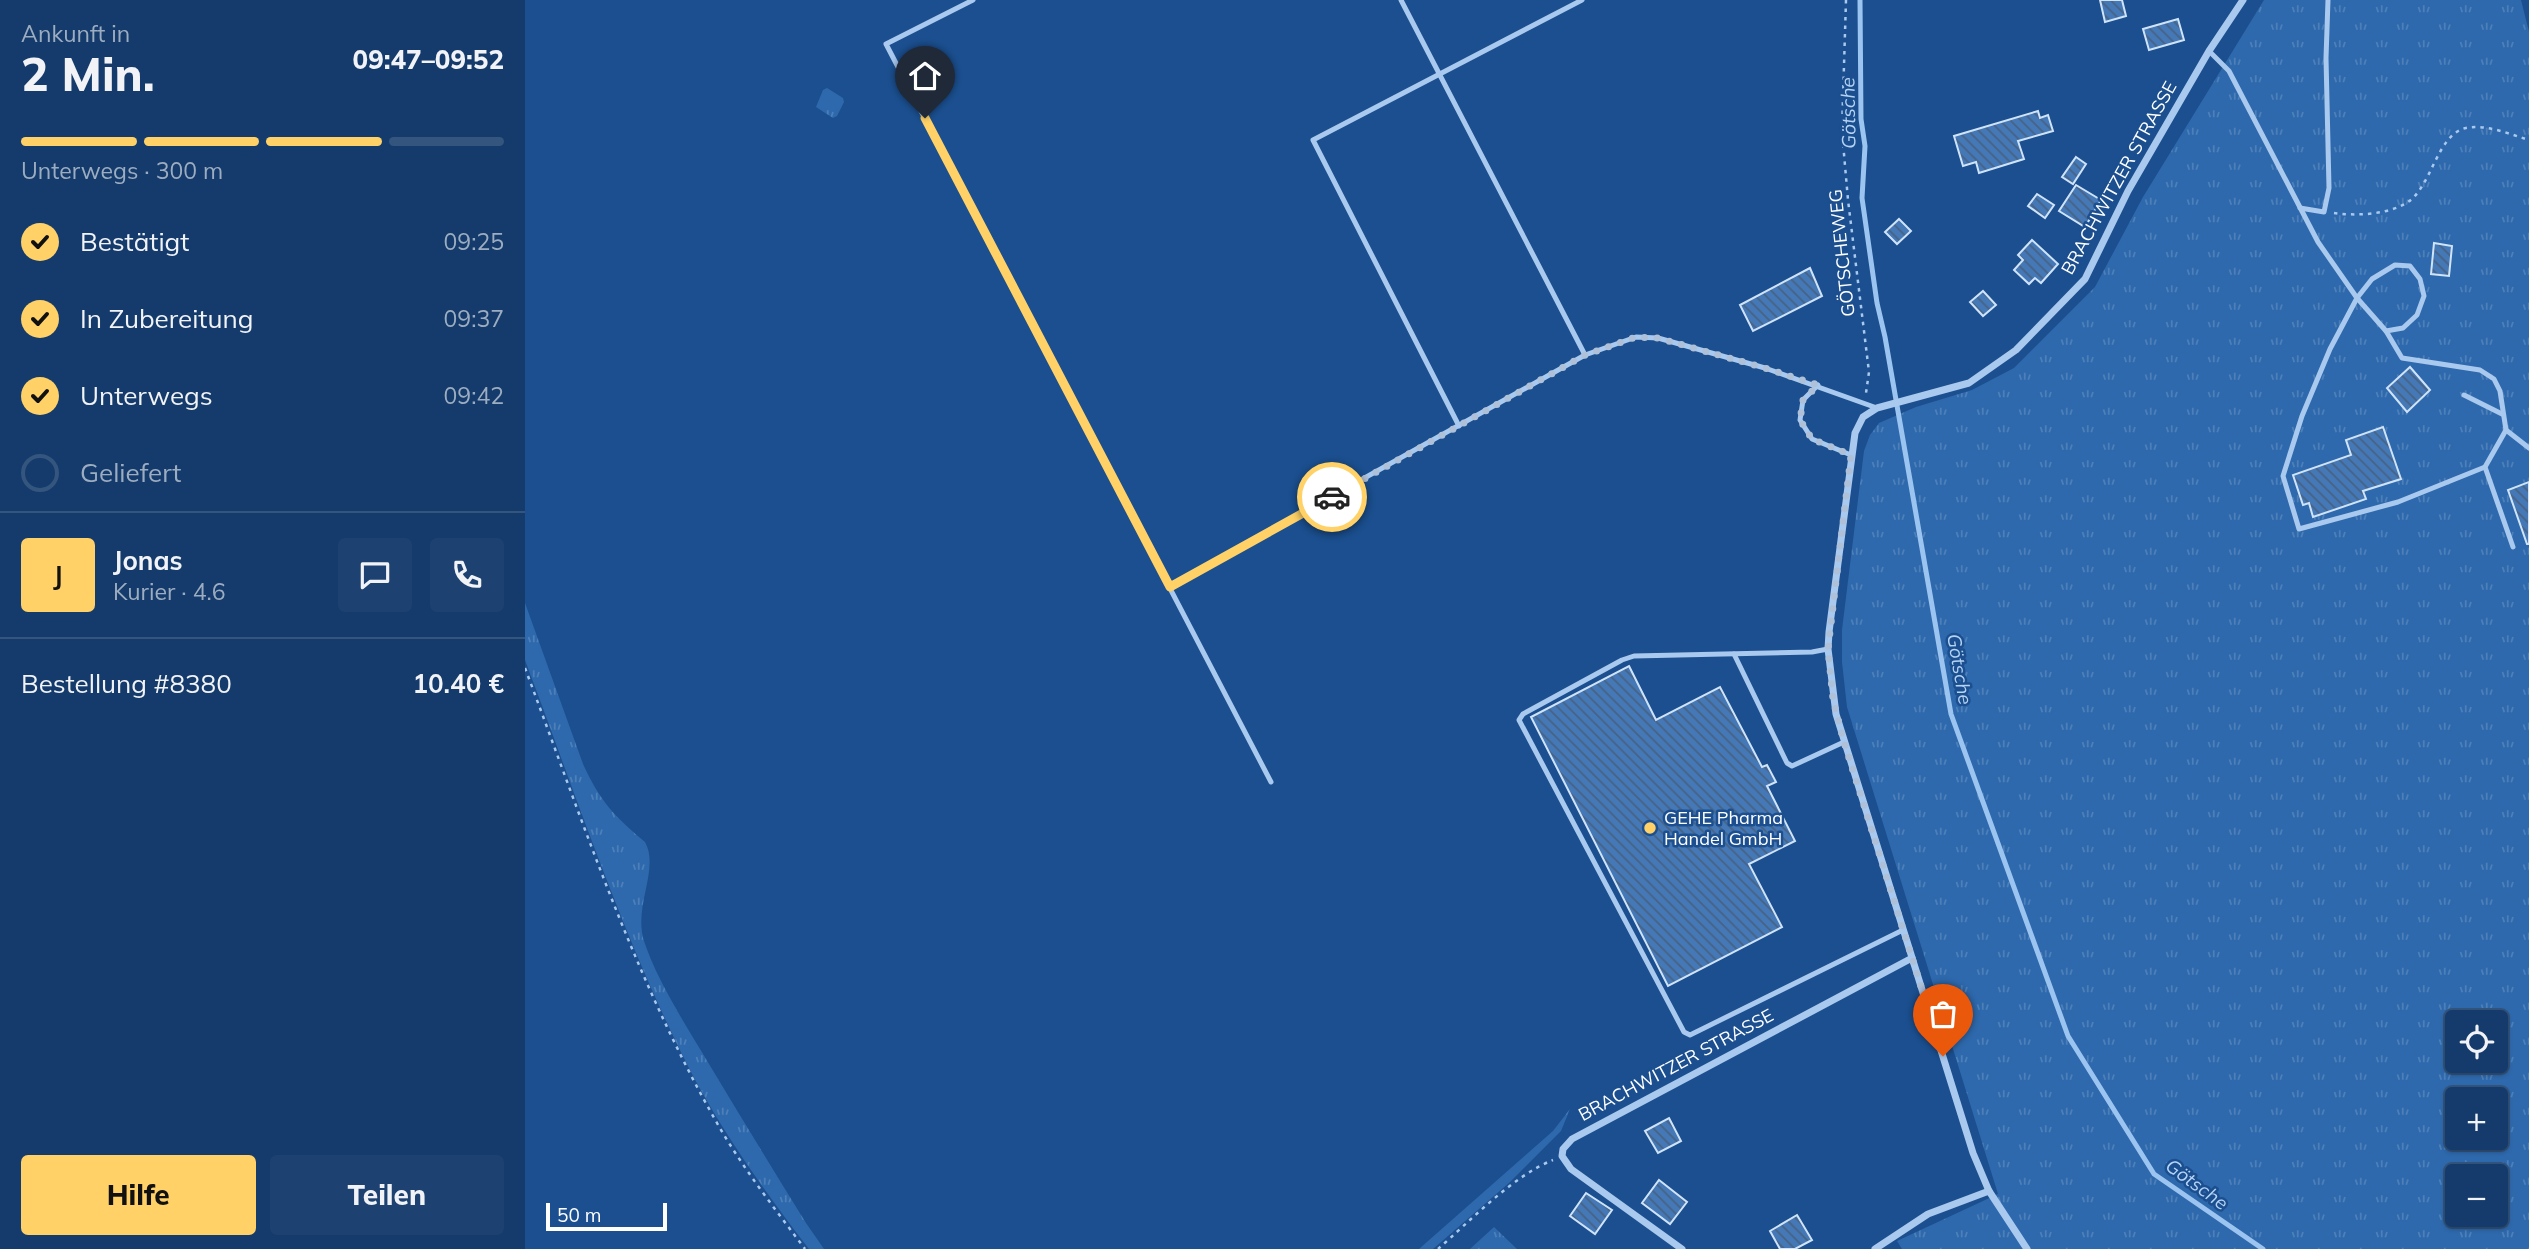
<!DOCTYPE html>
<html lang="de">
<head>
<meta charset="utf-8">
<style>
  :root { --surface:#143b6b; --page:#1d4271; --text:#f1f3f6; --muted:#9dadc1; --line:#33557e; --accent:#ffd166 }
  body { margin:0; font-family:Mulish,sans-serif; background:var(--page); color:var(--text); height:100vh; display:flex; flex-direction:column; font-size:26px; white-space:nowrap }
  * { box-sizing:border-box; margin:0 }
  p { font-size:23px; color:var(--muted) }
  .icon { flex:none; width:38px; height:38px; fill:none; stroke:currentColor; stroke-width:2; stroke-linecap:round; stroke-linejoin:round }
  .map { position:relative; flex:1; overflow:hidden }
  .panel { display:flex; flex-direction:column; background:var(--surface); width:525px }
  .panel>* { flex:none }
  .tools { position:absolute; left:1920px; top:1010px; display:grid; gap:14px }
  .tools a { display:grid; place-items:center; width:63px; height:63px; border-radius:7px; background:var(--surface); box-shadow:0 2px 5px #0004,0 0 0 2px var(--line); font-size:35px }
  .scale { position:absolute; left:21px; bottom:18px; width:121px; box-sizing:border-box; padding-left:7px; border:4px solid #fff; border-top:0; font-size:19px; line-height:24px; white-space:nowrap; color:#fff; -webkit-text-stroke:5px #1b4f8f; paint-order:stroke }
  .pin { position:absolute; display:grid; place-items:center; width:60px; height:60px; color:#fff; margin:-72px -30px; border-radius:50% 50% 50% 0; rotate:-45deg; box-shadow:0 0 7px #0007 }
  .pin .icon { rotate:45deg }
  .courier { position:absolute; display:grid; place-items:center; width:70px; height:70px; margin:-35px; border:5px solid #ffd166; border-radius:50%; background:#fff; color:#222; box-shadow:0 2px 9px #0007 }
  .summary em { font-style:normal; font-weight:800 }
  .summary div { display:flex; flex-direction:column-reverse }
  .summary { display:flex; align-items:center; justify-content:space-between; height:119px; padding:0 21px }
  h1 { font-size:46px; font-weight:800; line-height:52px }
  .bar { display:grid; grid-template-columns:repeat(4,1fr); gap:10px 7px; align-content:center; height:84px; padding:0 21px }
  .bar i { height:9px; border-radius:5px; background:var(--line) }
  .bar .current { background:var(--accent) }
  .bar p { grid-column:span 4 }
  .line { display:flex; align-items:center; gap:18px; padding:0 21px; border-top:2px solid var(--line) }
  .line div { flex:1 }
  .round { display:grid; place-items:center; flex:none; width:74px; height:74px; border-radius:7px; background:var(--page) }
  ol { padding:0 21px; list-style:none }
  li { display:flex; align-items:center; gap:21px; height:77px }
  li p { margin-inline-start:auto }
  li .icon { padding:7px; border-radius:50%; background:var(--accent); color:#111; stroke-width:4 }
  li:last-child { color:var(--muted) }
  li i { width:38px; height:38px; border:4px solid var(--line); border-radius:50% }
  .cta { display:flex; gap:14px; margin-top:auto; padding:14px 21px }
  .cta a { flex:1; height:80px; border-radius:7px; background:var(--accent); color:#111; font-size:28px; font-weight:800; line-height:80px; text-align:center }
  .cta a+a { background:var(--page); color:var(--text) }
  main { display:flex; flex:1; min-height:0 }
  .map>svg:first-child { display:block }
  .grass { fill:url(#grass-tufts); fill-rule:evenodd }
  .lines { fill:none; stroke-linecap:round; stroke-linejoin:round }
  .stream { stroke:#9cc4f0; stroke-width:5 }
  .building { fill:url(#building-back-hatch); stroke:#cfe3fa; stroke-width:2 }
  .path { stroke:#a9c9ee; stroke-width:2.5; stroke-dasharray:3.5 5; stroke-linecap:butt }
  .service { stroke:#a9c9ee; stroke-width:5 }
  .minor { stroke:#a9c9ee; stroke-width:7 }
  .done { stroke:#afc1d8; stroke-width:7; stroke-dasharray:0 12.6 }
  .route { stroke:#ffd166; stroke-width:9 }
  .poi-dot { fill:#ffd166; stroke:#1b4f8f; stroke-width:2.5 }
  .labels { text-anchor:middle; stroke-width:5; stroke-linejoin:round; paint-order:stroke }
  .street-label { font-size:18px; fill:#fff; stroke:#1b4f8f }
  .poi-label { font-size:18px; fill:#fff; stroke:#1b4f8f; text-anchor:start }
  .water-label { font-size:19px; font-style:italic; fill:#b5d3f5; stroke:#1b4f8f }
</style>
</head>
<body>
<main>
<section class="panel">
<div class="summary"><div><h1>2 Min.</h1><p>Ankunft in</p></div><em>09:47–09:52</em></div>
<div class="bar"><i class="current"></i><i class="current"></i><i class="current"></i><i></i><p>Unterwegs · 300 m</p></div>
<ol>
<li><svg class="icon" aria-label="check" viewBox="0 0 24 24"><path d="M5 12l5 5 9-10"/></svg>Bestätigt<p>09:25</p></li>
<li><svg class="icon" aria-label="check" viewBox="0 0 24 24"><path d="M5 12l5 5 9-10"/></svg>In Zubereitung<p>09:37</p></li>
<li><svg class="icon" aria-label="check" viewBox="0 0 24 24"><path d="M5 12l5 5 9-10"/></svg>Unterwegs<p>09:42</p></li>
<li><i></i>Geliefert</li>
</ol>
<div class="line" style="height:126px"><b class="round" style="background:var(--accent);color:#111">J</b><div><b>Jonas</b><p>Kurier · 4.6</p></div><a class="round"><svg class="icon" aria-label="chat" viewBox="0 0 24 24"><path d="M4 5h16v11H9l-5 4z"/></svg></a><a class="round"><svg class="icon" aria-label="phone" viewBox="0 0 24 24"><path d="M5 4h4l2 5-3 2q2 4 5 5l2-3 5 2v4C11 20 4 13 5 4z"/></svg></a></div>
<div class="line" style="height:91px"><div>Bestellung #8380</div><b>10.40 €</b></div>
<div class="cta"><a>Hilfe</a><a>Teilen</a></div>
</section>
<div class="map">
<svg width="2004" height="1249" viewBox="0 0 2004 1249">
  <defs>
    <pattern id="grass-tufts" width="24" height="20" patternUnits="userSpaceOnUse" patternTransform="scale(1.75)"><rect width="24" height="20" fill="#2e69ad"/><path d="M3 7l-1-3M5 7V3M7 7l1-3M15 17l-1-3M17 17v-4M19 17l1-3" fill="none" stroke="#4d80b9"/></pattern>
    <pattern id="building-back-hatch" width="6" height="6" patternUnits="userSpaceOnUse" patternTransform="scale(1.75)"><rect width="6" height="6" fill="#4478b7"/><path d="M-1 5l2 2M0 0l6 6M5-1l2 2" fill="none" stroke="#486282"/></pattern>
  </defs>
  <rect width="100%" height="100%" fill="#1b4f8f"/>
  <g class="grass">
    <path d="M1739 0H1996L2004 32V1249H1377L1372 1241 1473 1194 1322 707 1317 662V630L1339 451 1345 435 1354 423 1391 407 1447 390 1489 368 1570 287 1618 197ZM1932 1022H1970V1060H1932ZM1932 1099H1970V1138H1932ZM1932 1176H1970V1214H1932Z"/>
    <polygon points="302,88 318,98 319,102 312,116 308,118 291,107 298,90"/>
    <path d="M0 603 58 764C75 801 89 816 120 842 135 869 108 906 119 941 132 981 162 1027 184 1064 216 1117 248 1170 281 1223L299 1249H284C241 1193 199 1135 166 1072 99 941 52 798 0 660Z"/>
    <polygon points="1045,1109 1036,1131 985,1182 908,1249 894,1249 1028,1131"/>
    <polygon points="969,1227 992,1249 945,1249"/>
  </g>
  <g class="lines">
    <polyline class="stream" points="1335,0 1336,119 1340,146 1337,198 1352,303 1360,337 1426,714 1543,1036 1629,1174 1738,1249"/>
  </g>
  <g class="building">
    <polygon points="1575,0 1597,0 1601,16 1580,22"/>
    <polygon points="1653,19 1659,40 1624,50 1618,29"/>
    <polygon points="1513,111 1515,118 1523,115 1528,131 1493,141 1499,159 1454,173 1451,162 1438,166 1429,136"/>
    <polygon points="1551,157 1561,164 1548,184 1537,177"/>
    <polygon points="1551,185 1576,200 1560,227 1534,211"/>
    <polygon points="1512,194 1529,205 1520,218 1503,206"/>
    <polygon points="1374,219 1386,231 1372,244 1360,232"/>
    <polygon points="1507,240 1533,264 1516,283 1510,278 1504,284 1489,270 1498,260 1493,255"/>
    <polygon points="1909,243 1927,246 1924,276 1906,274"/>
    <polygon points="1285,268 1297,296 1228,331 1215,305"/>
    <polygon points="1458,291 1471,305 1458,316 1445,302"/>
    <polygon points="1885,367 1905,390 1882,412 1862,388"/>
    <polygon points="1858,427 1876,479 1838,491 1841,499 1788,517 1784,503 1778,505 1768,475 1826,455 1821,440"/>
    <polygon points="2004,482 2004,544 2002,544 1983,490"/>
    <polygon points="1104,666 1131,720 1195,687 1237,767 1242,765 1251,782 1242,786 1270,841 1224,864 1257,927 1143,986 1006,717"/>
    <polygon points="1144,1118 1156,1141 1133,1153 1120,1131"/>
    <polygon points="1134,1180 1162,1202 1145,1224 1117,1203"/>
    <polygon points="1061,1193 1087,1210 1070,1234 1045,1216"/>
    <polygon points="1272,1215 1287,1240 1270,1249 1255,1249 1245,1231"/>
  </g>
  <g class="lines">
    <g class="path">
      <polyline points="1321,0 1317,131 1323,200 1344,372 1341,393"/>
      <path d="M1809 213C1831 216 1863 215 1883 202 1907 186 1912 134 1941 128 1962 124 1984 134 2004 140"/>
      <path d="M0 668C58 822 110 980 192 1123 217 1167 250 1209 280 1249"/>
      <path d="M913 1249C945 1221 989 1175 1028 1160"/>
    </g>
    <g class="service">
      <polyline points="448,0 361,44 746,782"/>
      <polyline points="876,0 1060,355"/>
      <polyline points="1684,51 1704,71 1793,242 1832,298 1861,331 1877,358 1955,370 1969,379 1975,391 1981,430 1960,467 1988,547"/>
      <polyline points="1775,208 1799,212 1804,188 1801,58 1803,0"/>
      <polyline points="1861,331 1878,328 1892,315 1899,296 1895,279 1885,266 1870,265 1847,279 1832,298 1805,349 1777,416 1758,476 1774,529 1873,502 1960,467"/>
      <polyline points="1293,385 1278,400 1275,420 1287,439 1326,455"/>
      <polyline points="1939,395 1977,414"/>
      <polyline points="934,426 788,140 1057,0"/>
      <polyline points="1981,430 2004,448"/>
      <polyline points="644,587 1060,355 1111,337 1133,338 1240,368 1352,408"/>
      <polyline points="1303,649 1287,652 1109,656 1097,660 998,714 994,720 1159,1032 1165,1035 1378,930"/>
      <polyline points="1209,654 1262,763 1267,766 1319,742"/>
    </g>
    <g class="minor">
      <polyline points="1157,1249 1046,1169 1037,1156 1038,1149 1047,1139 1387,958"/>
      <polyline points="1350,1249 1403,1214 1464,1191"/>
      <polyline points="1502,1249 1464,1191 1448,1153 1311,714 1303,649 1304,632 1330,433 1338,417 1352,408 1444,383 1491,350 1560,279 1603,191 1684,51 1718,0"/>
    </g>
  </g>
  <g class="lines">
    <polyline class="done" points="807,497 1060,355 1111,337 1133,338 1240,368 1293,385 1278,400 1275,420 1287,439 1326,455 1303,649 1308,700 1319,742 1418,1056"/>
    <polyline class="route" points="400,118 645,587 807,497"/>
  </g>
  <circle class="poi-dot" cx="1125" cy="828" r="7"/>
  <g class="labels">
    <g class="street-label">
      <text transform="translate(1594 178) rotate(-61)" y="6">BRACHWITZER STRASSE</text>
      <text transform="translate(1317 253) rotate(-96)" y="6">GÖTSCHEWEG</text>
      <text transform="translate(1151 1065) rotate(-28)" y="6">BRACHWITZER STRASSE</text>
    </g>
    <g class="poi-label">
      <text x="1139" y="824">GEHE Pharma<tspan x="1139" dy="21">Handel GmbH</tspan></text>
    </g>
    <g class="water-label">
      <text transform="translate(1323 113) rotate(-91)" y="7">Götsche</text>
      <text transform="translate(1435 669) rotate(80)" y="7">Götsche</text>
      <text transform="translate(1672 1184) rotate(36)" y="7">Götsche</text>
    </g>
  </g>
</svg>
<div class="tools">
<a><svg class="icon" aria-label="locate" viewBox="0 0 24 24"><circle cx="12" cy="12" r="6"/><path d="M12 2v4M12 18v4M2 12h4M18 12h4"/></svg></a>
<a>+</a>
<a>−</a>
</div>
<div class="scale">50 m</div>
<div class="pin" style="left:1418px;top:1056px;background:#ea580c"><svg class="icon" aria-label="bag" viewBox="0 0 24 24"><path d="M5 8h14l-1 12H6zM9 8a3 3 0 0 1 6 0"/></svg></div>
<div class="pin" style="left:400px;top:118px;background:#1f2937"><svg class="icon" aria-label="home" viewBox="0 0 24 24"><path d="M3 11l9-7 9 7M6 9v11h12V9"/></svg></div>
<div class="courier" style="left:807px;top:497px"><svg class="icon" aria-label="car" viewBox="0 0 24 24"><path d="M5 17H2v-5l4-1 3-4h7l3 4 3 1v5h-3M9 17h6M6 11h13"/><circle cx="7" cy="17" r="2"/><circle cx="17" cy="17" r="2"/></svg></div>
</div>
</main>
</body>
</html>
